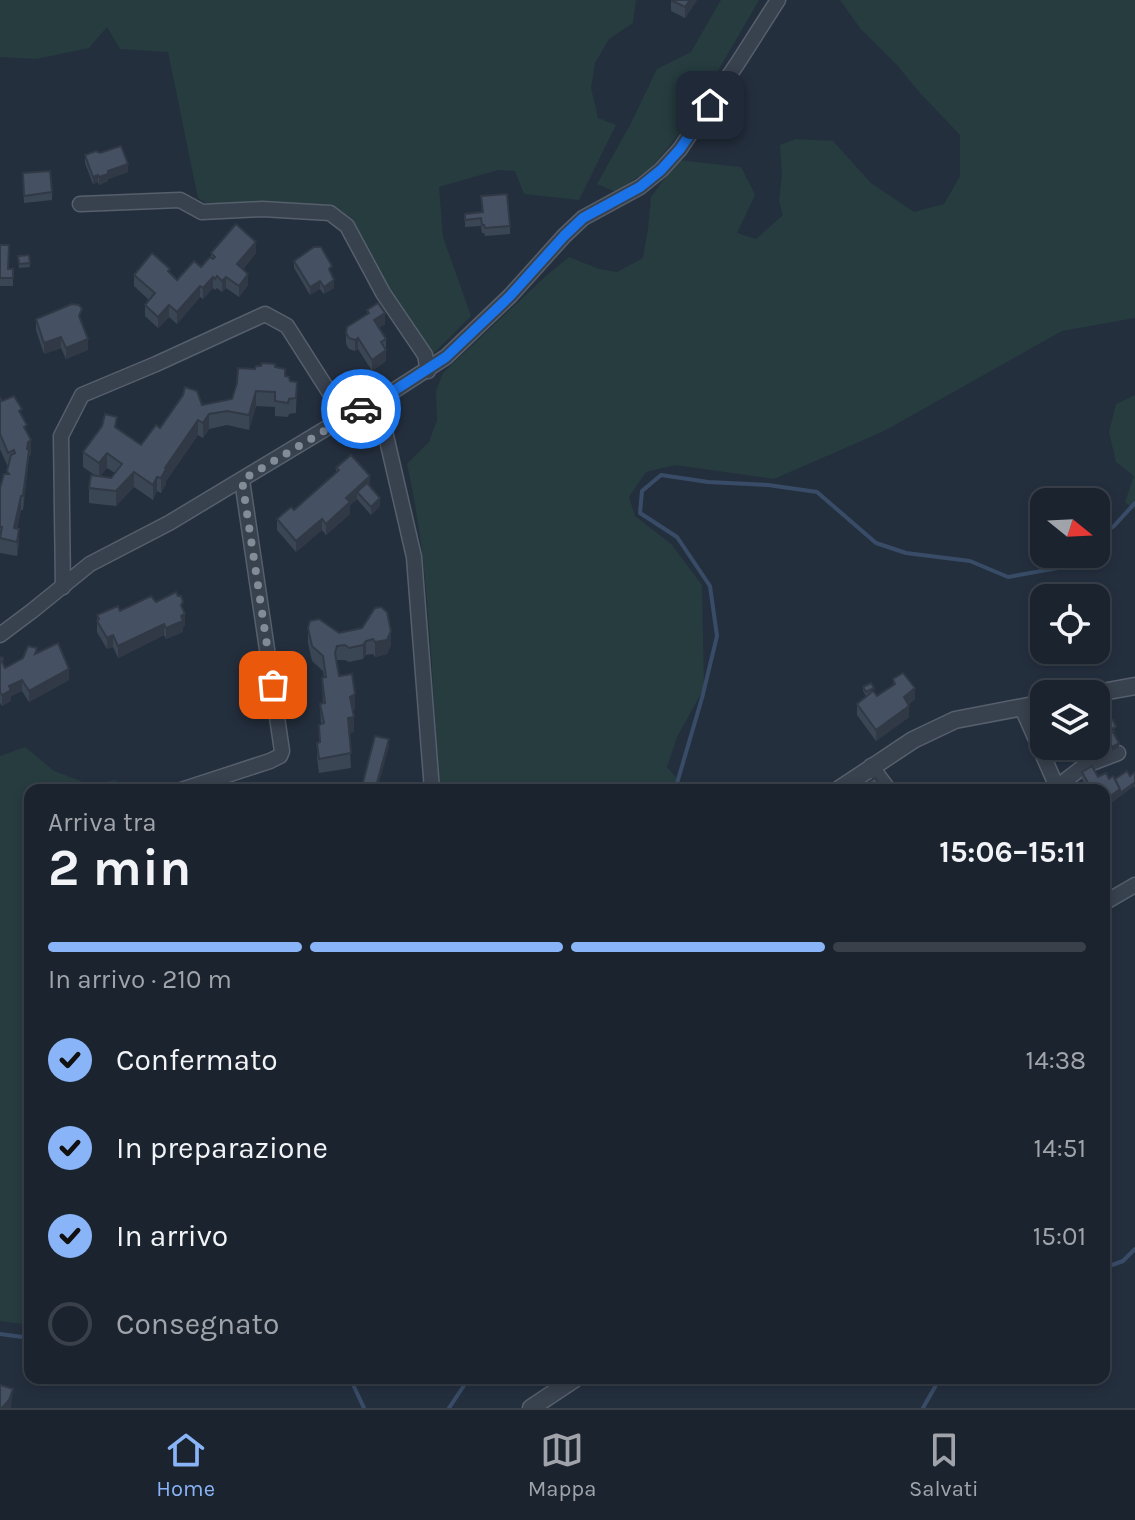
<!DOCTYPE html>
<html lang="it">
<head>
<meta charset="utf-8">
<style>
  :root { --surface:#1b232e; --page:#242b36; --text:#f1f3f6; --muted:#a0a4aa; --line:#39404a; --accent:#8ab4f8 }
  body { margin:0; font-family:Karla,sans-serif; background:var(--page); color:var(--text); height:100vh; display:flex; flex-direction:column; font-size:30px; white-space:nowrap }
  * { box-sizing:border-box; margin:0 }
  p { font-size:26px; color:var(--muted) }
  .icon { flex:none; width:44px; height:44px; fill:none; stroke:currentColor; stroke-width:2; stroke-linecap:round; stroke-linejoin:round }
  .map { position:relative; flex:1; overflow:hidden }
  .drawer { position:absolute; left:24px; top:784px; width:1086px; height:600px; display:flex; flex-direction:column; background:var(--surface); border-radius:16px; box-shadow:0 4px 12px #0003,0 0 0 2px var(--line) }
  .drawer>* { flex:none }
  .needle { width:52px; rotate:108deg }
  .tools { position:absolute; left:1030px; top:488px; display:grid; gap:16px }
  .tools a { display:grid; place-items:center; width:80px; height:80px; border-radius:16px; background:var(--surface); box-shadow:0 4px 12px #0003,0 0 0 2px var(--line); font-size:40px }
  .pin { position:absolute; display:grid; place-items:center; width:68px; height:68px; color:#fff; margin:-34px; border-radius:16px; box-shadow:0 4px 12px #0006 }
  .courier { position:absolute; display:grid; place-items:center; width:80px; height:80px; margin:-40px; border:6px solid #1a73e8; border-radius:50%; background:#fff; color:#222; box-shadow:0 2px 10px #0007 }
  .head em { font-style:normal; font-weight:700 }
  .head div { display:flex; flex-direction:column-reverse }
  .head { display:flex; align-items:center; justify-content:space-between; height:136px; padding:0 24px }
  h1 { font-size:52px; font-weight:700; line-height:60px }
  .bar { display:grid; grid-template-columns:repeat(4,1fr); gap:12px 8px; align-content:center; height:96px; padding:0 24px }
  .bar i { height:10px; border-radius:6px; background:var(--line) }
  .bar .on { background:var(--accent) }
  .bar p { grid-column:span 4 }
  ol { padding:0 24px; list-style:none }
  li { display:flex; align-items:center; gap:24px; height:88px }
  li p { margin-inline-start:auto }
  li .icon { padding:8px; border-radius:50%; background:var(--accent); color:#111; stroke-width:4 }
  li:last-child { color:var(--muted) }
  li i { width:44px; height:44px; border:4px solid var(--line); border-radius:50% }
  .dock { display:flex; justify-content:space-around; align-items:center; height:112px; border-top:2px solid var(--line); background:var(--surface); font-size:22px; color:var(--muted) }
  .dock a { display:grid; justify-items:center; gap:4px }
  .dock .on { color:var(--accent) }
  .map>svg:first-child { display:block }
  .green { fill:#263c3f }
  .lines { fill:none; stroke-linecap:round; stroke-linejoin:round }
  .stream { stroke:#394c67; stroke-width:4 }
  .minor-casing { stroke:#565f6c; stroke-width:17 }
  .tertiary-casing { stroke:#565f6c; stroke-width:19 }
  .minor { stroke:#38414e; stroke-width:14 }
  .tertiary { stroke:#38414e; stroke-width:16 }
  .wall { fill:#3b4654; fill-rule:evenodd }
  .shaded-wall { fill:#303945 }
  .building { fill:#455162; stroke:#303945; stroke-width:2 }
  .done { stroke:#828b98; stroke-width:8; stroke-dasharray:0 14.4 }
  .route { stroke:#1a73e8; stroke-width:10 }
</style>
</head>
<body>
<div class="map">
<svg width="1135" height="1408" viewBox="0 0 1135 1408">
  <rect width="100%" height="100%" fill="#242f3e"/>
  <g class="green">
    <polygon points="0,0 636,0 633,23 609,39 595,63 591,88 598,118 616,125 579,200 524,194 515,171 498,170 439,187 443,237 471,316 430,357 385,287 355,228 344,215 327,207 280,203 210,205 198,198 168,52 120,49 107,27 89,48 36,59 0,57"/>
    <polygon points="721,0 759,0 687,124 652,167 616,192 597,184 630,125 657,69 691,52"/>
    <path d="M840 0H1135V318L1062 331 884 431 774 479 675 465 646 472 629 497 635 516 671 544 702 585 704 688 677 737 667 767 687 790H440C431 681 431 570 407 464L429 442 437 420 436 391 443 373 547 275 569 257 599 269 617 272 643 258 648 229 651 197 678 160 741 167 755 195 737 233 756 239 783 215 779 201 782 174 780 145 796 139 833 141 871 183 914 212 944 204 960 176V135L920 93 896 64 860 28Z"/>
    <polygon points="1135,395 1135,510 1125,502 1134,476 1116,462 1109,432 1116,404"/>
    <polygon points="25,747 54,771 91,785 116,780 120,790 30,790 30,1325 0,1321 0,756"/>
  </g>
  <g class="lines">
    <g class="stream">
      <polyline points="1096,539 1114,526 1135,503"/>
      <polyline points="675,790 702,698 717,636 710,586 677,537 640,513 642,491 661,475 708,482 768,485 817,492 876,543 906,553 970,561 1008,577 1058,568 1077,554"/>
      <polyline points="1104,1268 1123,1261 1135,1249"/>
      <polyline points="0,1334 30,1338"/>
      <polyline points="350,1378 364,1408"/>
      <polyline points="449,1408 469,1378"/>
      <polyline points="923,1408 940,1378"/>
    </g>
    <g class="minor-casing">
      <g id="minor">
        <polyline points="80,204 180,200 202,212 262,209 330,213 347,226 383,293 425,355 428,371"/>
        <polyline points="378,401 414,557 432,790"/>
        <polyline points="63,587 61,436 82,395 156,364 265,314 287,326 345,417"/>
        <polyline points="0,635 32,611 90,564 169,523 345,417 378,401 446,357 510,296 564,236 583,218 640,187 661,170 680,149 739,61 778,0"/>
        <polyline points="1022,708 1057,787 1084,766 1118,753"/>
        <polyline points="871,766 889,790"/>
        <polyline points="181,790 270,761 280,756 282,751 242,480"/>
        <polyline points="1104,903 1135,885"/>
      </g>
    </g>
    <g class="tertiary-casing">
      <g id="tertiary">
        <polyline points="1091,694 1135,686"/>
        <polyline points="838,790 913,740 955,720 1044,703"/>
        <polyline points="531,1408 576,1378"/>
      </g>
    </g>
    <use href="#minor" class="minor"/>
    <use href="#tertiary" class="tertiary"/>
  </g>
  <g class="wall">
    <polygon points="671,0 697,0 685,18 671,11"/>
    <polygon points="85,155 128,172 108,179 108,181 99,185 98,182 93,184 85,163"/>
    <polygon points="23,173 52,192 52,200 24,203"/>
    <polygon points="481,196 510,226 510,234 485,236 484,233 482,233 481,226 465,227 465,214 482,212"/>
    <polygon points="0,245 8,269 13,269 13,286 0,286"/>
    <polygon points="211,253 256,253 243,269 248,285 239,297 226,288 222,292 217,288 215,290 213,288 203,299 200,297 177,324 169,317 158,328 145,316 145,305 149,300 134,286 134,275 170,273 177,280 201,267 211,258"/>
    <polygon points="29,255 30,267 19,268 18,256"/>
    <polygon points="294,261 332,273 334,288 324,294 320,289 310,295 294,268"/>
    <polygon points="367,310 385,324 379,328 386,339 386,361 372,371 358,349 355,351 349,349 346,344 346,333 367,314"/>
    <polygon points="36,319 82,321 88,350 66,359 61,348 44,354 36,330"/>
    <path d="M275 367 290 381 297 382 296 413 289 414 288 417 275 416V407L256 406 249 430 227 425 209 429 203 438 198 435 166 481V484L161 493 157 491 153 500 134 487 116 506 89 503V488L96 476 83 467V452L117 428 141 445 160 428 202 405 232 399 255 369ZM107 468 115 473 111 478 100 476Z"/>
    <polygon points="0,398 2,401 22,416 27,432 31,455 29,456 23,510 21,510 17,529 19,544 17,556 0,553 0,488 7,474 8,467 0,449"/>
    <polygon points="336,468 370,487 380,506 371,515 357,499 350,505 350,514 326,535 322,530 296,552 277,530 277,519 294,510 336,473"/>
    <polygon points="156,602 183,610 185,625 183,627 183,632 166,639 164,635 118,658 113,647 107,649 97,632 97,615"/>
    <polygon points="308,628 339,633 362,628 391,645 387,654 375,657 373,654 366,655 363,659 349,662 345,660 337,660 336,663 339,676 355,709 353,710 354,732 349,733 351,768 319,773 317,758 317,743 319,742 319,725 321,724 320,704 323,703 322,678 324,678 323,671 312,661 308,643"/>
    <polygon points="37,653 69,680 29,702 22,691 11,696 11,701 2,706 0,703 0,657 5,668"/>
    <polygon points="893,679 915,699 908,705 909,717 876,741 857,715 857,704 866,696 863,691 863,687 874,692 877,696 893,685"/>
    <polygon points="1096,726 1116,731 1113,732 1119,747 1112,751 1104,736"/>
    <polygon points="1082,772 1098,777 1115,779 1130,776 1135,772 1135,788 1134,786 1104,808 1104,790 1088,790 1082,779"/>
  </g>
  <g class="shaded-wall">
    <polygon points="690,0 697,0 685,18 685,7"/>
    <polygon points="128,164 128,172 108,179 108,181 99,185 99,177 108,171"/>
    <polygon points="98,175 98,182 93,184 93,177"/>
    <polygon points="256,242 256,253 237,275 237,264"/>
    <polygon points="248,274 248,285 239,297 239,286"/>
    <polygon points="213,277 213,288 203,299 203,288"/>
    <polygon points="226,277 226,288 222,292 222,281"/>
    <polygon points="334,280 334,288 324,294 324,287"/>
    <polygon points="320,281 320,289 310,295 310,287"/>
    <polygon points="200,286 200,297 177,324 177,312"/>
    <polygon points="169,305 169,317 158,328 158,317"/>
    <polygon points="385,313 385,324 374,331 374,320"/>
    <polygon points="61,337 61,348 44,354 44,343"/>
    <polygon points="358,338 358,349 355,351 355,340"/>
    <polygon points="88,339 88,350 66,359 66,348"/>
    <polygon points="386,350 386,361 372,371 372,360"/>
    <polygon points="256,391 256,406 249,430 249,415"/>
    <polygon points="209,414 209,429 203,438 203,423"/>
    <polygon points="198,420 198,435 166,481 166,484 161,493 161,478 165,468"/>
    <polygon points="31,440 31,455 29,456 23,510 27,449 28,442"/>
    <polygon points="107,453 107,468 99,478 99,463"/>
    <polygon points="134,472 134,487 116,506 116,491"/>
    <polygon points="370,476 370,487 357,492 357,499 350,505 350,514 326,535 326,524 346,498"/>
    <polygon points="157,477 157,491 153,500 153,485"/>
    <polygon points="21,496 21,510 14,543 14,528"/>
    <polygon points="380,498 380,506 371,515 371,507"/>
    <polygon points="322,519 322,530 296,552 296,541"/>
    <polygon points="19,529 19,544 17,556 17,542"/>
    <polygon points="185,614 185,625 183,627 183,632 166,639 166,628"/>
    <polygon points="164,624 164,635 118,658 118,646"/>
    <polygon points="391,631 391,645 387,654 375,657 375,642"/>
    <polygon points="113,635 113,647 107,649 107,638"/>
    <polygon points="366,641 366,655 363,659 363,645"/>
    <polygon points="69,669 69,680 29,702 29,691"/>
    <polygon points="22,680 22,691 11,696 11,701 2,706 2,695 9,686"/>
    <polygon points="915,688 915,699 904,708 904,697"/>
    <polygon points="355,694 355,709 350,711 350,697"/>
    <polygon points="909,706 909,717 876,741 876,730"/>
    <polygon points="354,717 354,732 348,733 348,718"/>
    <polygon points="1104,732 1104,736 1096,739 1096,735"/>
    <polygon points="389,739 389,747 377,790 375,790"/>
    <polygon points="1119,743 1119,747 1112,751 1112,747"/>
    <polygon points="1134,783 1134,786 1120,796 1120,793"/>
    <polygon points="1120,789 1120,796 1104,808 1104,801"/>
    <polygon points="13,1389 11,1408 2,1408"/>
  </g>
  <g class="building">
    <polygon points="671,0 690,0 685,7"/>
    <polygon points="121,146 128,164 108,171 108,174 99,177 98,175 93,177 85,155 96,151 100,153"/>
    <polygon points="50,171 52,192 24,196 23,173"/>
    <polygon points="507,194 510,226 485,228 484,225 482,225 481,218 465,220 465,214 483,212 481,196"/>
    <polygon points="236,224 256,242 237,264 248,274 239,286 226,277 222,281 217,276 215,279 213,277 203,288 200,286 177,312 169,305 158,317 145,305 155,293 134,275 152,253 170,269 168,271 177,280 194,261 201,267 210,257 213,259 215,257 211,253"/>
    <polygon points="0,245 9,245 8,269 13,269 13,278 0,278"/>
    <polygon points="314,247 321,247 332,266 329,269 334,280 324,287 320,281 310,287 294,261"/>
    <polygon points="29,255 30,263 19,264 18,256"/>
    <polygon points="378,303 385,313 374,320 386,339 381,342 386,350 372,360 358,338 355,340 349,338 346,333 347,327 369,313 367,310"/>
    <polygon points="72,304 79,305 82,309 79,316 88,339 66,348 61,337 44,343 36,319"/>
    <polygon points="262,363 275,364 275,367 285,369 285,376 289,377 290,381 297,382 296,398 289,399 288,403 275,401 275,392 256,391 249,415 227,411 209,414 203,423 198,420 165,468 166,469 161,478 157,477 153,485 134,472 116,491 89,488 91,475 111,478 122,464 107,453 99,463 83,452 102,426 105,414 117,417 115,427 141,445 156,425 160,428 183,395 185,387 197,391 202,405 232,399 237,383 238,368 255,369 256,366 261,366"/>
    <polygon points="14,396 22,409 19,411 27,425 24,427 31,440 28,442 27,449 29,450 23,496 21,496 14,528 19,529 17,542 0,538 2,527 0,527 0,488 4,474 9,474 7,471 11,455 15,453 14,450 8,453 0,434 0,398 2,401"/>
    <polygon points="351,455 370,476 346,498 350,502 326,524 322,519 296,541 277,519 291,507 294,510 339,470 336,468"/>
    <polygon points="367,483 380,498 371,507 357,492"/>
    <polygon points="176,592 178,596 181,596 183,602 181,605 185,614 181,616 183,621 166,628 164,624 118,646 113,635 107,638 97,621 99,619 97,615 118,606 120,611 151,596 156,602"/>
    <polygon points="381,607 387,612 391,631 387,640 375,642 373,639 366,641 363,645 349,648 345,645 337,646 335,653 339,676 352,674 355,694 350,697 354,717 348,718 351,753 319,759 317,743 320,742 319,725 324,723 320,704 325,703 322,678 326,677 323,656 312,646 308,628 310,621 319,619 339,633 362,628 375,608"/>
    <polygon points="58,643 69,669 29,691 22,680 9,686 11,690 2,695 0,692 0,657 3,658 2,662 5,668 23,658 28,646 37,648 35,654"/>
    <polygon points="903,673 915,688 904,697 909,706 876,730 857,704 873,691 877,696 895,684 893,679"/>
    <polygon points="871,683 874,688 866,692 863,687"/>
    <polygon points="1113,720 1116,727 1111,729 1119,743 1112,747 1104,732 1096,735 1096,726"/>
    <polygon points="375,736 389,739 375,790 361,790"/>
    <polygon points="1092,766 1098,777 1106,773 1109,779 1113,776 1120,789 1104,801 1104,790 1092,790 1082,772"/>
    <polygon points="1127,771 1130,776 1135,772 1135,784 1134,783 1120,793 1120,789 1115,779"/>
    <polygon points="875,778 883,790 857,790"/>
    <polygon points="306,786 313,790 292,790"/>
    <polygon points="0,1385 13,1389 9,1400 2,1408 0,1408"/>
  </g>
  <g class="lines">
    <polyline class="done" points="273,685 242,480 361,409"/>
    <polyline class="route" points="361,409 378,401 446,357 510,296 564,236 583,218 640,187 661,170 680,149 710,105"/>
  </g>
</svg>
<div class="tools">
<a><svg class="needle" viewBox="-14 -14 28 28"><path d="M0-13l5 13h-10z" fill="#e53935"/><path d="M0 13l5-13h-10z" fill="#a0a4aa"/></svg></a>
<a><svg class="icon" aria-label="locate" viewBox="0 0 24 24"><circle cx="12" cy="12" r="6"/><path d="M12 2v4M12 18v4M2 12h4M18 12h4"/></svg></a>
<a><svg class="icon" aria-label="layers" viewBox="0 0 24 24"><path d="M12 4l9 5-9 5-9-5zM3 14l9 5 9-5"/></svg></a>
</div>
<div class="pin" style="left:273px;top:685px;background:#ea580c"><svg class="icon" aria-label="bag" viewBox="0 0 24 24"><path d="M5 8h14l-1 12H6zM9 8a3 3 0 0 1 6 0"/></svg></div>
<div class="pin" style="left:710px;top:105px;background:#1f2937"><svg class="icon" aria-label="home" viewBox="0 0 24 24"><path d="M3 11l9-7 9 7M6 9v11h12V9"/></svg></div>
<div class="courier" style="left:361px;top:409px"><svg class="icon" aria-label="car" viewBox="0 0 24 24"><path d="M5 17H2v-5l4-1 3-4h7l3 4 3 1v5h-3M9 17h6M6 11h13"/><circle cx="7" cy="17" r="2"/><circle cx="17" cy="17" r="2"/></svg></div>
<section class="drawer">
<div class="head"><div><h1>2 min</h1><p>Arriva tra</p></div><em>15:06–15:11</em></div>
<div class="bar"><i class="on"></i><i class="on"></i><i class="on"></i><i></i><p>In arrivo · 210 m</p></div>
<ol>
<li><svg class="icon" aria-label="check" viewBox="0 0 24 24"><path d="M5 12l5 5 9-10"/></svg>Confermato<p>14:38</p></li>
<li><svg class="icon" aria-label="check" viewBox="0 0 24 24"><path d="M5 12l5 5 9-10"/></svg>In preparazione<p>14:51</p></li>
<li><svg class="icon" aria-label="check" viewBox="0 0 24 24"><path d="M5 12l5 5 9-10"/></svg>In arrivo<p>15:01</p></li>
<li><i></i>Consegnato</li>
</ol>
</section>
</div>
<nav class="dock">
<a class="on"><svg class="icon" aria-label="home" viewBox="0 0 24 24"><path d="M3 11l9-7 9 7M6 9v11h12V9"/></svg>Home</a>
<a><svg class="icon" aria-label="map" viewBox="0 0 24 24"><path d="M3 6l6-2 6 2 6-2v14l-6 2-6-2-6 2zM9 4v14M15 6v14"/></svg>Mappa</a>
<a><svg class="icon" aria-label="saved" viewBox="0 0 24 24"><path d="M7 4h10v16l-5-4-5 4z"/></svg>Salvati</a>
</nav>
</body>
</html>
